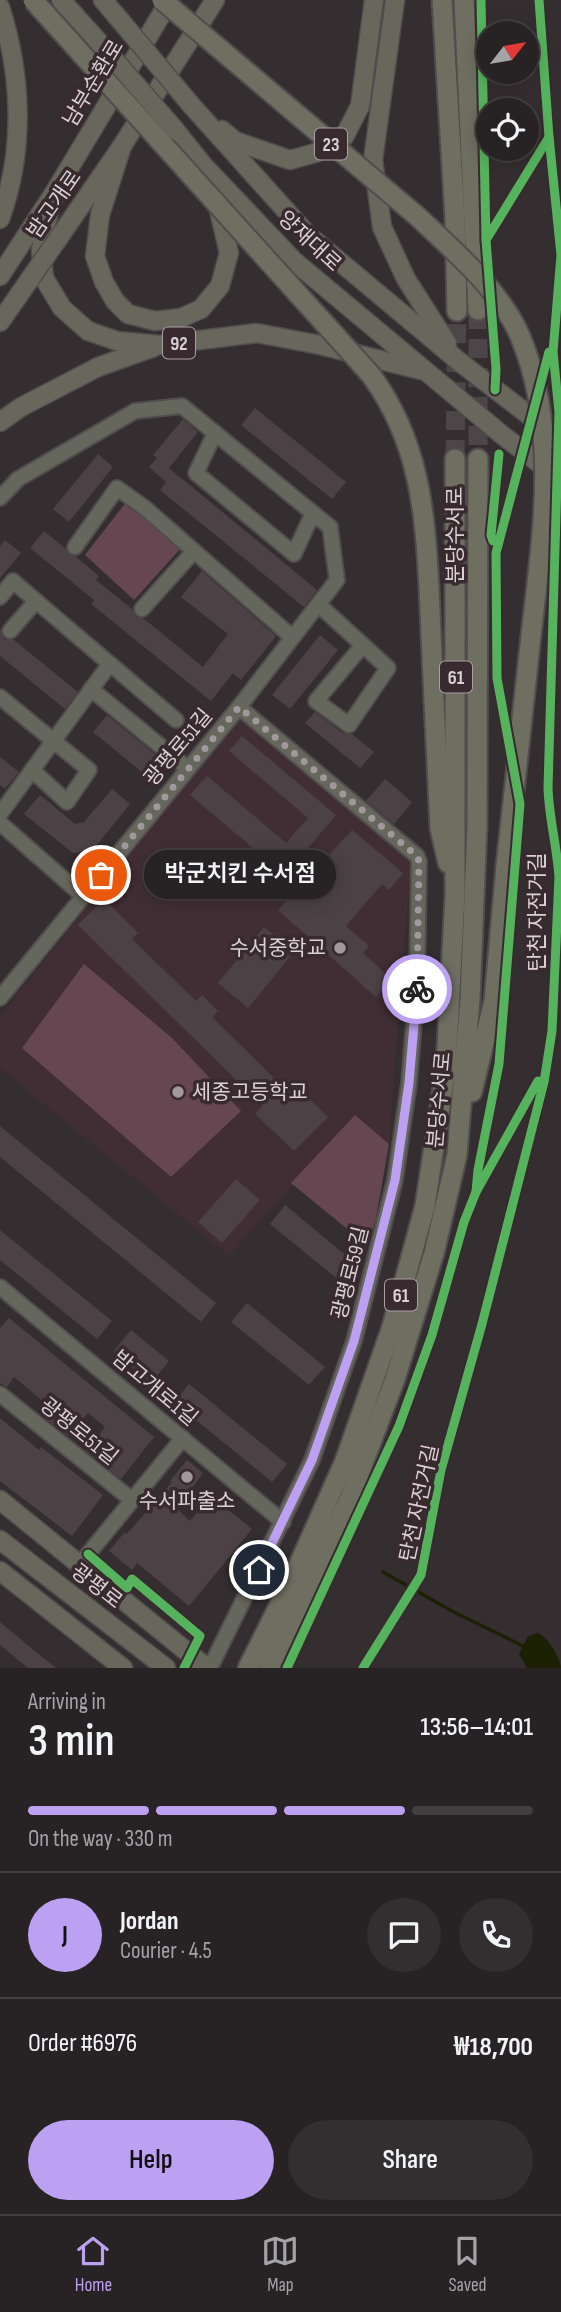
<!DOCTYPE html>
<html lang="en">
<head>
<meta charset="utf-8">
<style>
  :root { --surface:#272224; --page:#332f31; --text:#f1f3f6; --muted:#a4a4a6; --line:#433f41; --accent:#bca0f2 }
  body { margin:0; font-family:"Sofia Sans Condensed","Noto Sans KR",sans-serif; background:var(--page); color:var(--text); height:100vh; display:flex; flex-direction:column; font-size:26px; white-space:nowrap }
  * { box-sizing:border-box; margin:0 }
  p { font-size:23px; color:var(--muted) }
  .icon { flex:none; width:38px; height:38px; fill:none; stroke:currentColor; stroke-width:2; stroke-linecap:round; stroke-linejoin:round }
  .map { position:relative; height:1668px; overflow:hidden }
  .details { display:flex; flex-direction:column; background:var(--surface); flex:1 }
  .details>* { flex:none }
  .needle { width:46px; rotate:59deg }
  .controls { position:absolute; left:476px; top:21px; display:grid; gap:14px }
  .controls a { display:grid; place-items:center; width:63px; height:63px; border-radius:50%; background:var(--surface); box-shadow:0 4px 18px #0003,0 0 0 2px var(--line); font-size:35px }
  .pin { position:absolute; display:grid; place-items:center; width:60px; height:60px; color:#fff; margin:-30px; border:4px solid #fff; border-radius:50%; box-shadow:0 2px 7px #0007 }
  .courier { position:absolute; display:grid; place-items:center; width:70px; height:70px; margin:-35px; border:5px solid #bca0f2; border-radius:50%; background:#fff; color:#222; box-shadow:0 2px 9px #0007 }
  .bubble { position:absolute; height:49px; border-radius:24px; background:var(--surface); box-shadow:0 4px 18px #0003,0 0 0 2px var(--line); font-size:23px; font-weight:600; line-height:49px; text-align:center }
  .head em { font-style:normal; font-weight:600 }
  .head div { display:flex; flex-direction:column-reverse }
  .head { display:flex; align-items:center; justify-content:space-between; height:119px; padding:0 28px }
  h1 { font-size:46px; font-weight:600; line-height:52px }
  .bar { display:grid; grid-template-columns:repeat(4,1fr); gap:10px 7px; align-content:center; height:84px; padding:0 28px }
  .bar i { height:9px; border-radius:5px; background:var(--line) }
  .bar .active { background:var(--accent) }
  .bar p { grid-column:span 4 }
  .line { display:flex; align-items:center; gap:18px; padding:0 28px; border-top:2px solid var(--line) }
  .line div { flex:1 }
  .round { display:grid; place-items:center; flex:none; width:74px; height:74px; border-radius:37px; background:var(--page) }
  .action { display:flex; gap:14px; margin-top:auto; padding:14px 28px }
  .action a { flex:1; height:80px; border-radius:42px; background:var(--accent); color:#111; font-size:28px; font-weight:600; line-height:80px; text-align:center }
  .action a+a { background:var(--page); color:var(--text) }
  .dock { display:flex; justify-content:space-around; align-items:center; height:98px; border-top:2px solid var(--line); background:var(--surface); font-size:19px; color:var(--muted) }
  .dock a { display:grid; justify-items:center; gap:4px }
  .dock .active { color:var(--accent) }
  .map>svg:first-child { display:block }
  .built { fill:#402e34 }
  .green { fill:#654651 }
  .water { fill:#1d2104 }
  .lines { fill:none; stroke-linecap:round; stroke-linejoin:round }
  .stream { stroke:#1d2104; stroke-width:3.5 }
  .building { fill:#4c4246 }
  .highway-tunnel { stroke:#4d4649; stroke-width:19; stroke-dasharray:19 10; stroke-linecap:butt }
  .minor-casing { stroke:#514c4e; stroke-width:18 }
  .major-casing { stroke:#514c4e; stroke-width:21 }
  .highway-casing { stroke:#514c4e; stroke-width:23 }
  .minor { stroke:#66675c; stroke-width:14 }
  .major { stroke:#67675c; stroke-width:18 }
  .highway { stroke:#6e6e61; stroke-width:19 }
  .major-bridge-casing { stroke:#514c4e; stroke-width:21; stroke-linecap:butt }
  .highway-bridge-casing { stroke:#514c4e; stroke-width:23; stroke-linecap:butt }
  .major-bridge { stroke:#67675c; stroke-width:18 }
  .highway-bridge { stroke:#6e6e61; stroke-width:19 }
  .cycleway-casing { stroke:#382a2f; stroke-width:13 }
  .cycleway { stroke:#56b35d; stroke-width:9 }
  .done { stroke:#a1989b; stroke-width:7; stroke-dasharray:0 12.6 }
  .route { stroke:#bca0f2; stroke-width:9 }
  .poi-dot { fill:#a1989b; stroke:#382a2f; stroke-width:2.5 }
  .labels { text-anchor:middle; stroke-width:7; stroke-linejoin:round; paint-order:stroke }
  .shield { fill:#382a2f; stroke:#aa9fa2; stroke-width:2 }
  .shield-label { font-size:19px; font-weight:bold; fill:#dbd1d4 }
  .street-label { font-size:21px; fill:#dbd1d4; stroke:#382a2f }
  .poi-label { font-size:21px; fill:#dbd1d4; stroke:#382a2f; text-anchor:end }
</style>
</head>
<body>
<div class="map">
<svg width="561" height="1668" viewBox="0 0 561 1668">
  <rect width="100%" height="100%" fill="#342e30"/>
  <polygon class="built" points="239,717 411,863 389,1144 355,1115 229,1256 0,1068 0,1016"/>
  <g class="green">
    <polygon points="127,501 182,547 134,600 85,555"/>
    <polygon points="84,964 172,1038 241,1111 171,1177 22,1048"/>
    <polygon points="355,1115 389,1144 376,1218 368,1246 291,1183"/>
  </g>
  <path class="water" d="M537 1633C548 1636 560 1658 561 1668H527L519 1654 528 1636Z"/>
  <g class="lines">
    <polyline class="stream" points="383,1572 452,1611 523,1646"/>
  </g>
  <g class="building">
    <polygon points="255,408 346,482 332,499 241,425"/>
    <polygon points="183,419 198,432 169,468 317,590 304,607 160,490 166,482 149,467 157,458 153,455"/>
    <polygon points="98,454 113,467 69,522 53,509"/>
    <polygon points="44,531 66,549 69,554 75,556 99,576 96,580 133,610 136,617 143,618 203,667 228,634 181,597 202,571 276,636 241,680 233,673 211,701 91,604 94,600 30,548"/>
    <polygon points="5,540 21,553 0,578 0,546"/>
    <polygon points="0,628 4,639 14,640 78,692 65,709 0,656"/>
    <polygon points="320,635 338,650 290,709 272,695"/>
    <polygon points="315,712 343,733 352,734 374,752 360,768 305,723"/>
    <polygon points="107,715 162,760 148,777 93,732"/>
    <polygon points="242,736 336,815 285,875 190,795 207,776 286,843 308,818 229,751"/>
    <polygon points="0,757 19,772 5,789 0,785"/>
    <polygon points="385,779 412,802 394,824 366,801"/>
    <polygon points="112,789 130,804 92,851 73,853 24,814 40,795 75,824 84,822"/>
    <polygon points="352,830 403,873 389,890 382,884 346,926 369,946 363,953 391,979 376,997 278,910"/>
    <polygon points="104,899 138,933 132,939 196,1001 202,995 218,1011 212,1017 282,1086 289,1079 328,1117 294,1151 255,1114 263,1106 78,925"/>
    <polygon points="264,927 294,952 248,1008 218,983"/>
    <polygon points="0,1126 216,1303 201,1322 0,1157"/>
    <polygon points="236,1179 260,1200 222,1243 198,1222"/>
    <polygon points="285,1205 355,1263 340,1281 270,1224"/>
    <polygon points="0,1230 112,1321 97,1339 0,1260"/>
    <polygon points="247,1303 325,1367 309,1385 231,1322"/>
    <polygon points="9,1318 154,1437 121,1479 86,1451 105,1427 88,1413 68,1436 44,1417 51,1408 14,1377 7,1387 0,1383 0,1328"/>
    <polygon points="131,1330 169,1361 151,1383 113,1352"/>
    <polygon points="189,1384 287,1464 272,1482 174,1402"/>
    <polygon points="0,1418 39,1450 41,1447 103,1495 72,1536 0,1481"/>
    <polygon points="187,1460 203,1473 177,1509 190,1521 211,1496 252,1529 189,1606 137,1563 132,1570 109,1551 124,1533 127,1534 172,1482 170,1481"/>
    <polygon points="0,1622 41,1656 56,1668 28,1668 0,1645"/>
  </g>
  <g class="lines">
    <g class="highway-tunnel">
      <polyline points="478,310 478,459"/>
      <polyline points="455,459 457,311"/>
    </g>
    <g class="minor-casing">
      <g id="minor">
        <polyline points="215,433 196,473 294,554 313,513"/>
        <polyline points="0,498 18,479 135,411 182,406 330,527 337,580 239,707"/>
        <polyline points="75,547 117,488 145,508 292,637"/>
        <polyline points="0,597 13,581 36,601"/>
        <polyline points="318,604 388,668 349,725 316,701 363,645"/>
        <polyline points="142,609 194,551"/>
        <polyline points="10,631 36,601 176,720"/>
        <polyline points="91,689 187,768"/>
        <polyline points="0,697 89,770 67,802 32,770"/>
        <polyline points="0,814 109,665"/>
        <polyline points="0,823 83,896"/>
        <polyline points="0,998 239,707 417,856 419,861 417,985 409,1083 395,1180 354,1341 312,1460 210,1668"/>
        <polyline points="0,1287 283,1522"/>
        <polyline points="0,1394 132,1500"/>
        <polyline points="80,1564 183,1438"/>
      </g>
    </g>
    <g class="major-casing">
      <g id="major">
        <polyline points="61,0 97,40"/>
        <polyline points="103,0 114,13"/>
        <polyline points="395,0 373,160 382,227 406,279 447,343"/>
        <path d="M0 7C22 76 25 150 0 219"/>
        <polyline points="192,106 308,235 461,363 561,440"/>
        <polyline points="222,130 235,141 290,160 315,153 344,137 360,106 374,0"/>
        <polyline points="176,131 204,166 294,261 501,434 561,480"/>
        <polyline points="122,146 100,215 95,256 104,282 115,301 128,314 155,321 181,318 201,309 220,286 229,253 218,206"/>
        <polyline points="56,190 44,229 41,251 44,278 62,308 88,331 117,341 160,345 257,333 320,345 421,370"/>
        <polyline points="62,233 122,146 215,0"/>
        <polyline points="0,276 56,190 170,0"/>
        <polyline points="0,322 30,279"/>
        <polyline points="0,422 21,407 98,367 154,347"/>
        <polyline points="0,1500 207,1668"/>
        <polyline points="0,1540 166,1668"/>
        <polyline points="0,1571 123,1668"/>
      </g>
    </g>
    <g class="highway-casing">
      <g id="highway">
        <polyline points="442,0 455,218 457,311"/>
        <polyline points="464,0 478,310"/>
        <polyline points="434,701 440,828 448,863"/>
        <polyline points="472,1092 494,1001 506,866"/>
        <polyline points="248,1668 293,1578 345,1461 392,1327 425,1206 446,1067 455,895 455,459"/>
        <polyline points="269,1668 350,1498 395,1379 434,1253 457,1155 470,999 477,826 478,459"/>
      </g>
    </g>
    <use href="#minor" class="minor"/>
    <use href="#major" class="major"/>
    <use href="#highway" class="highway"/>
    <g class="major-bridge-casing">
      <g id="major-bridge">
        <polyline points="114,13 192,106"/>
        <polyline points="97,40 176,131"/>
        <polyline points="30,279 62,233"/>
      </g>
    </g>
    <g class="highway-bridge-casing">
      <g id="highway-bridge">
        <path d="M33 0 371 375C419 441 425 510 429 588 431 626 432 663 434 701"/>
        <path d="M162 0 417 216C452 249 501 291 520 336 561 433 541 543 530 645 522 719 514 793 506 866"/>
      </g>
    </g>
    <use href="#major-bridge" class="major-bridge"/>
    <use href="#highway-bridge" class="highway-bridge"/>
    <g class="cycleway-casing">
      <g id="cycleway">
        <polyline points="481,0 486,240 496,369 495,390"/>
        <polyline points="486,240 549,137"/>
        <polyline points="493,541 491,535 499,454"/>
        <polyline points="476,1192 478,1170 499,1064 520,804 497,678 496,553 549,352"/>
        <polyline points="88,1554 127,1588 132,1579 200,1636 184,1668"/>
        <polyline points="287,1668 399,1426 432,1335 464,1222 476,1192 538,1081"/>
        <path d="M363 1668 421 1575 441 1470 482 1324 544 1082 552 1031 559 877C557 847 549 818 548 788L559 412 553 352 561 255 549 137 539 0"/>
      </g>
    </g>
    <use href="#cycleway" class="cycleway"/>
  </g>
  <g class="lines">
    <polyline class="done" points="101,875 239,707 417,856 419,861 417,989"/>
    <polyline class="route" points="259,1570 312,1460 354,1341 395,1180 409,1083 417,989"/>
  </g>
  <g class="poi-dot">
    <circle cx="340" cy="948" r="7"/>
    <circle cx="178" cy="1092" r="7"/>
    <circle cx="187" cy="1477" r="7"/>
  </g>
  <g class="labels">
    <g class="shield">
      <rect x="315" y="128.5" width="32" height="31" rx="5"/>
      <rect x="163" y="327.5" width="32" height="31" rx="5"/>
      <rect x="440" y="661.5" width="32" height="31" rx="5"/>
      <rect x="385" y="1279.5" width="32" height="31" rx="5"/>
    </g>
    <g class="shield-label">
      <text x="331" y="151">23</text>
      <text x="179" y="350">92</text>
      <text x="456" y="684">61</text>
      <text x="401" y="1302">61</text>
    </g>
    <g class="street-label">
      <text transform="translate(93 83) rotate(-59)" y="7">남부순환로</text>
      <text transform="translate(54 204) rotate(-55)" y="7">밤고개로</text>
      <text transform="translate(310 241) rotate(43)" y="7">양재대로</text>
      <text transform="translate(455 535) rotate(-90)" y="7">분당수서로</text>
      <text transform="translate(178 747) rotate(-50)" y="7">광평로51길</text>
      <text transform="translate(537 912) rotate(-90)" y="7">탄천 자전거길</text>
      <text transform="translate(439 1100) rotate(-85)" y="7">분당수서로</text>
      <text transform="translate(350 1273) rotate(-76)" y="7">광평로59길</text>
      <text transform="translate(155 1388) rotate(40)" y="7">밤고개로1길</text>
      <text transform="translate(79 1431) rotate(39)" y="7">광평로51길</text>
      <text transform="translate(419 1503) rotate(-78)" y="7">탄천 자전거길</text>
      <text transform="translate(97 1586) rotate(38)" y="7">광평로</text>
    </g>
    <g class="poi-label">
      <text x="326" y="955">수서중학교</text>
      <text x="192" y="1099" text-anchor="start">세종고등학교</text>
      <text x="187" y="1508" text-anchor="middle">수서파출소</text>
    </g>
  </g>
</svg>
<div class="controls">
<a><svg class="needle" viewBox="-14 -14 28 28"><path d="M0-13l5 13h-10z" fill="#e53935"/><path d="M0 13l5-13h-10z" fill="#a4a4a6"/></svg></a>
<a><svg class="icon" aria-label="locate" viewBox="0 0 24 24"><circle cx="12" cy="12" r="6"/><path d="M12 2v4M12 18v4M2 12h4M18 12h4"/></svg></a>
</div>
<div class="pin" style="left:101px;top:875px;background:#ea580c"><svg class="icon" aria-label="bag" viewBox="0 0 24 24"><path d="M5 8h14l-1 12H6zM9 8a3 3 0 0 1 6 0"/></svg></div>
<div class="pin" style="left:259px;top:1570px;background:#1f2937"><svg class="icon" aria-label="home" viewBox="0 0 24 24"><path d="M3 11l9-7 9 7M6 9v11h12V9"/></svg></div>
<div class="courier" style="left:417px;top:989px"><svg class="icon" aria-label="bike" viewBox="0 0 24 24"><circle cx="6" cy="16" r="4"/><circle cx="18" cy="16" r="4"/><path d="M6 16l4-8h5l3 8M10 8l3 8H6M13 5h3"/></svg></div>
<div class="bubble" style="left:144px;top:850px;width:192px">박군치킨 수서점</div>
</div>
<section class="details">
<div class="head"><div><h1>3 min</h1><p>Arriving in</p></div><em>13:56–14:01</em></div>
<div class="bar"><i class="active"></i><i class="active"></i><i class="active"></i><i></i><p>On the way · 330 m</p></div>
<div class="line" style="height:126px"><b class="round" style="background:var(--accent);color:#111">J</b><div><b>Jordan</b><p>Courier · 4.5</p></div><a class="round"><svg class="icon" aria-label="chat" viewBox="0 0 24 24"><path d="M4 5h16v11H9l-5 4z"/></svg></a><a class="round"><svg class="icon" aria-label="phone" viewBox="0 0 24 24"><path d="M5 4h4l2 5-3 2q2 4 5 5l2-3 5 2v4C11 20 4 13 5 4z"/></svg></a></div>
<div class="line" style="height:91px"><div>Order #6976</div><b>₩18,700</b></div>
<div class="action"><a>Help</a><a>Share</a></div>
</section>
<nav class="dock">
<a class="active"><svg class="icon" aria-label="home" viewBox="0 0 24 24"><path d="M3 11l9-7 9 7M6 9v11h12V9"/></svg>Home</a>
<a><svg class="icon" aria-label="map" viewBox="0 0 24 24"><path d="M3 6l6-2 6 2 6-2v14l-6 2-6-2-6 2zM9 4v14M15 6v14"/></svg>Map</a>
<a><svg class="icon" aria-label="saved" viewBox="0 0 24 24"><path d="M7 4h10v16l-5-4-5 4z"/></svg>Saved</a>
</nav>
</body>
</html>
